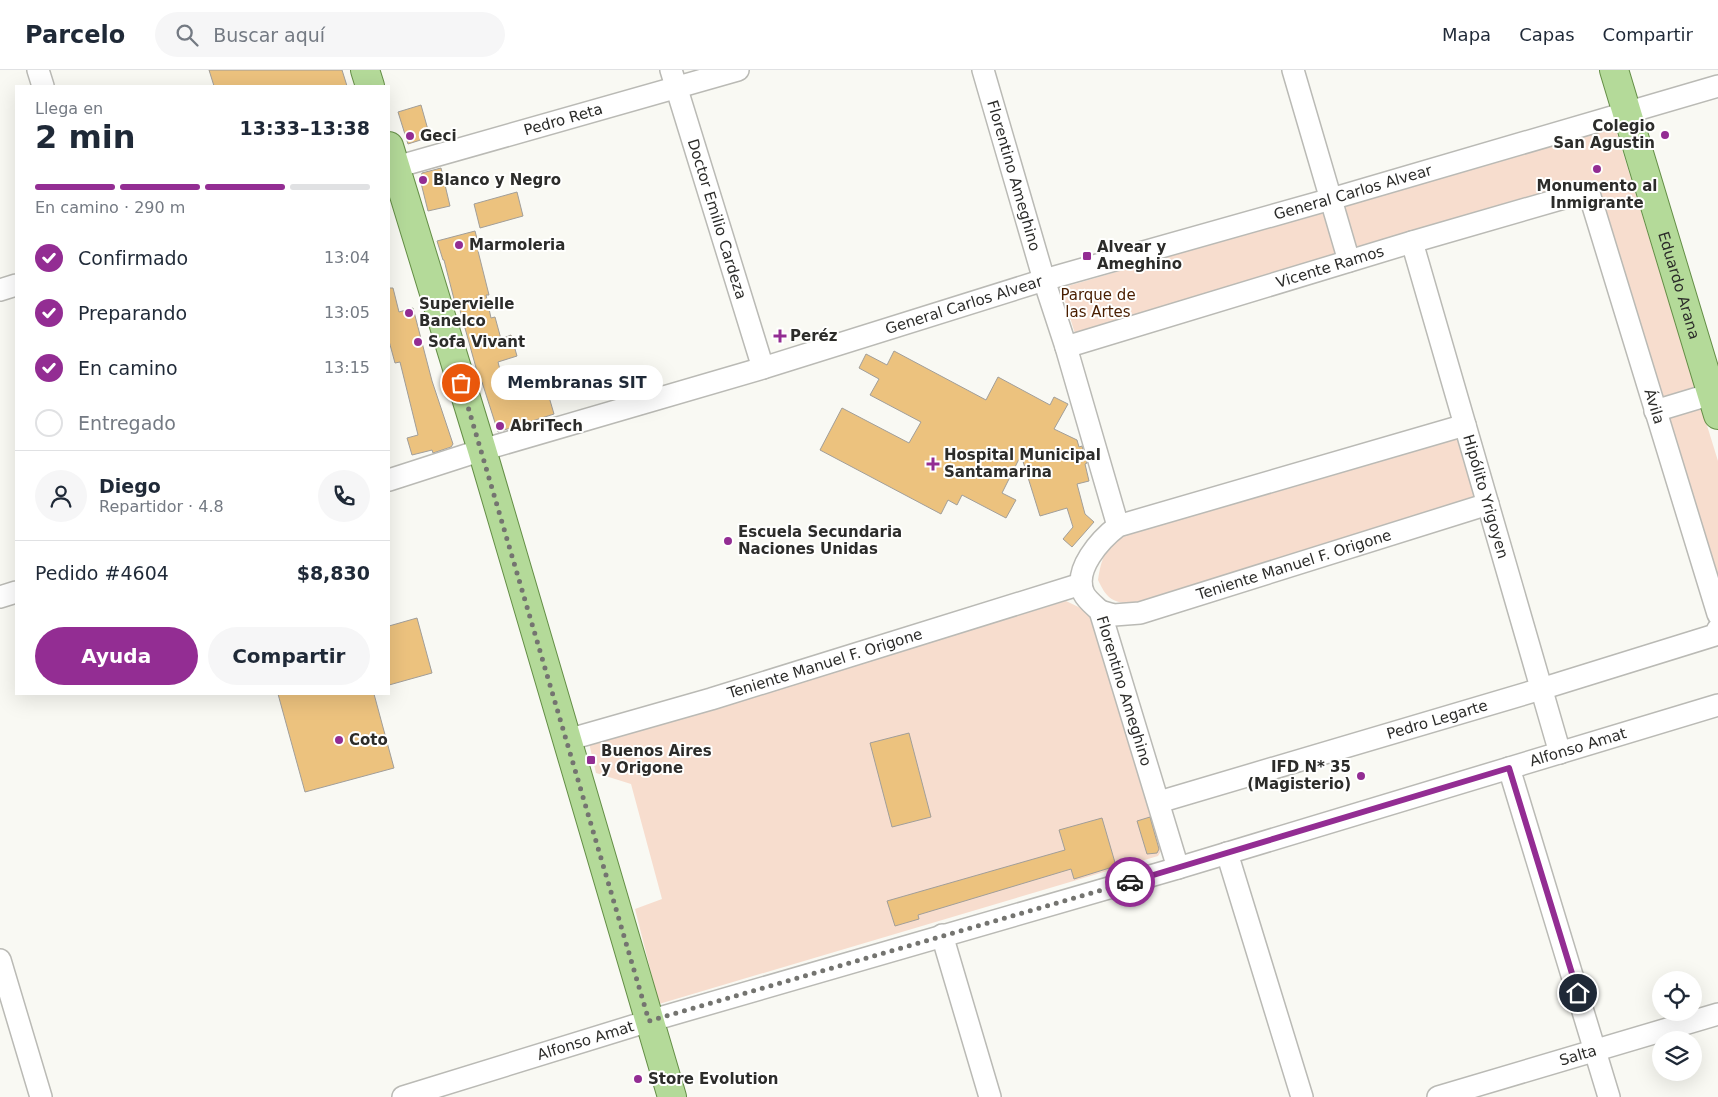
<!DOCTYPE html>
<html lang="es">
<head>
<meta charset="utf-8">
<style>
  :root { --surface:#fff; --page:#f6f6f7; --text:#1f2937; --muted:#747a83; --line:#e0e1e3; --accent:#932d93 }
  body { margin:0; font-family:"DejaVu Sans",sans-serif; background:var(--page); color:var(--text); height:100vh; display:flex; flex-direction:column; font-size:19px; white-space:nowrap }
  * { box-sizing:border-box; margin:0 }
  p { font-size:16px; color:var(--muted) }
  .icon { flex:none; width:28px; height:28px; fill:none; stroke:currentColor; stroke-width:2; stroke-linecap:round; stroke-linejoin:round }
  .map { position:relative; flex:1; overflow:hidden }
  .panel { position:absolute; left:15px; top:15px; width:375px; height:610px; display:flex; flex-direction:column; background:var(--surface); border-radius:0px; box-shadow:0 5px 20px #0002 }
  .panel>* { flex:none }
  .fabs { position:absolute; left:1652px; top:901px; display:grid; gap:10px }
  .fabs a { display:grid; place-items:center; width:50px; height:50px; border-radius:50%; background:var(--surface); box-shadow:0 5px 20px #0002; font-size:25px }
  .pin { position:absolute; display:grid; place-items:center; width:42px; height:42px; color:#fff; margin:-21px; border:2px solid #fff; border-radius:50%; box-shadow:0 1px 5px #0007 }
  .courier { position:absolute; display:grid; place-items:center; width:50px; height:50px; margin:-25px; border:4px solid #932d93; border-radius:50%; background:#fff; color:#222; box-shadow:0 1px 6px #0007 }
  .bubble { position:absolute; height:35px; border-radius:18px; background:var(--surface); box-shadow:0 5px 20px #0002; font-size:16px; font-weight:800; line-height:35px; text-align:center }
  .summary em { font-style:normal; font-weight:800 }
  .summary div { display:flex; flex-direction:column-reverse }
  .summary { display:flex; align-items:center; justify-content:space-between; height:85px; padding:0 20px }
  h1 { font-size:32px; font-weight:800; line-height:38px }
  .bar { display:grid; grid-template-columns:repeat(4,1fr); gap:8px 5px; align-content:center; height:60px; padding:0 20px }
  .bar i { height:6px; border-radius:4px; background:var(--line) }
  .bar .active { background:var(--accent) }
  .bar p { grid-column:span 4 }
  .line { display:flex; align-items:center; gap:12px; padding:0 20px; border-top:1px solid var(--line) }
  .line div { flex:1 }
  .round { display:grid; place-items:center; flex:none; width:52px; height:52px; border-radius:26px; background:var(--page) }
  ol { padding:0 20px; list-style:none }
  li { display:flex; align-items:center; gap:15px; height:55px }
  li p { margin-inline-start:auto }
  li .icon { padding:5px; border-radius:50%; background:var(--accent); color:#fff; stroke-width:4 }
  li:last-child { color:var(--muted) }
  li i { width:28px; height:28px; border:2px solid var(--line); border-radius:50% }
  .action { display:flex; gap:10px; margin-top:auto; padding:10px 20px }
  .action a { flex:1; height:58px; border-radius:30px; background:var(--accent); color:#fff; font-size:20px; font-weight:800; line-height:58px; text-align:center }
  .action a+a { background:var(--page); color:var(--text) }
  header { display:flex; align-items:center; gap:30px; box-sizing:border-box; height:70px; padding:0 25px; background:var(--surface); border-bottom:1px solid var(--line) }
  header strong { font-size:24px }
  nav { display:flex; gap:28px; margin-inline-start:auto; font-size:18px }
  .search { width:350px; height:45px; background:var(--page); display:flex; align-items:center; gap:12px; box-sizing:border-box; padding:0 18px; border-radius:28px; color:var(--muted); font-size:19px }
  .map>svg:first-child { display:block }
  .green { fill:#f7ddce }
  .building { fill:#ecc27e; stroke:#a19e99 }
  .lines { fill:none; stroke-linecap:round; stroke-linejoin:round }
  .minor-casing { stroke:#babab5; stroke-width:24 }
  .major-casing { stroke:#648e46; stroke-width:30 }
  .minor { stroke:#fff; stroke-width:21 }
  .major { stroke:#b4da99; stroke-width:28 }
  .done { stroke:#747470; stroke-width:5; stroke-dasharray:0 9 }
  .route { stroke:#932d93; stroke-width:6 }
  .poi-dot { fill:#932d93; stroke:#fffffe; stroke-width:2 }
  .labels { text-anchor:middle; stroke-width:4; stroke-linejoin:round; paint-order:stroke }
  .street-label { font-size:15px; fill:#2c2c2a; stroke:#fffffe }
  .poi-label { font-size:15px; font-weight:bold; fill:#2c2c2a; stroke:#fffffe; text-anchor:start }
  .park-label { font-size:15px; fill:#491e00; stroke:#fffffe }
</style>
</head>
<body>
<header>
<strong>Parcelo</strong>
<div class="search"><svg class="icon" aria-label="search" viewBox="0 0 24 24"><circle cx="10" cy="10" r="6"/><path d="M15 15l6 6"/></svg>Buscar aquí</div>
<nav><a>Mapa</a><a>Capas</a><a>Compartir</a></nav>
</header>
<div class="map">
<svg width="1718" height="1027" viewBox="0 0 1718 1027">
  <rect width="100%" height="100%" fill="#f9f9f3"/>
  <g class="green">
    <polygon points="1615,57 1718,391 1718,525 1591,112 1076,267 1061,218"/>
    <path d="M1458 368 1477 425 1474 428 1130 534C1111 532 1106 527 1098 510 1101 488 1106 476 1126 465Z"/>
    <polygon points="1066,531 1091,543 1164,776 1158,786 659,934 635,839 662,829 631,714 596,703 589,673"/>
  </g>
  <g class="building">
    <polygon points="209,0 342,0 347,16 214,16"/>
    <polygon points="421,35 430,67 408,74 398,42"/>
    <polygon points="441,98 450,136 428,141 420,109 422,103"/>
    <polygon points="517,122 523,146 480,158 474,134"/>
    <polygon points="475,161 480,180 478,181 489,225 486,225 491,248 495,247 501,269 511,265 517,286 498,292 504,315 542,303 554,344 498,362 482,312 480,312 458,233 455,233 444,190 443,190 437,171"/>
    <polygon points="389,218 393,218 399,242 413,238 432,311 453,374 451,377 433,383 432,380 412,385 407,368 418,365 400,292 395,293 389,271"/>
    <polygon points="894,281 986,330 998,307 1050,335 1054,327 1068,334 1054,359 1077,370 1079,377 1082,376 1087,393 1085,394 1089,411 1077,414 1085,444 1094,452 1072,477 1063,469 1073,457 1067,438 1040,446 1021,385 1002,423 1016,430 1006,448 962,425 957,435 948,430 941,444 820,380 842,338 909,373 921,352 870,325 879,309 859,298 866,284 887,295"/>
    <polygon points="417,548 432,603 389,615 389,556"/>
    <polygon points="278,624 374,624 394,698 305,722"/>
    <polygon points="909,663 931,747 892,757 870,673"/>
    <polygon points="1150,747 1159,779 1157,783 1147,784 1137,751"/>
    <polygon points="1102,748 1116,796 1074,809 1071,799 918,845 919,849 895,856 887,831 1065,780 1059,760"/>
  </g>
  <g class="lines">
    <g class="minor-casing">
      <g id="minor">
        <polyline points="38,0 43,16"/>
        <path id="s1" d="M671 0 763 298"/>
        <path id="s2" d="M983 0 1044 210 1066 277 1118 456"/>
        <polyline points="1293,0 1349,191"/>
        <path id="s3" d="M389 99 738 0"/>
        <path id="s4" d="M1412 172 1560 683"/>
        <polyline points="0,220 16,215"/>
        <path id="s5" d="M1066 277 1412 172 1585 122 1589 123 1718 544"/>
        <polyline points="1655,341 1718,322"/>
        <path id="s6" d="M389 410 482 380 763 298 1044 210 1331 129 1718 16"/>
        <polyline points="0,527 16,522"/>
        <path id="s7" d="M1100 541 1114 545 1140 543 1488 434"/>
        <path id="s8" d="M567 670 711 629 1081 514"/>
        <polyline points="1509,698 1609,1027"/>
        <path id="s9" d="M1159 732 1541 619 1715 565 1718 559"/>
        <polyline points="1227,783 1302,1027"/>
        <path d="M1178 798 1100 541C1095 536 1087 530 1084 524 1072 500 1101 469 1118 456L1465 355"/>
        <polyline points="942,865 990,1027"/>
        <polyline points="0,890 41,1027"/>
        <path id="s10" d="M403 1027 649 951 1178 798 1718 635"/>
        <path id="s11" d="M1438 1027 1718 944"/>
      </g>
    </g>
    <g class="major-casing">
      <g id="major">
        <polyline points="365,0 370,16"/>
        <path id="s12" d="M1614 0 1718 345"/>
        <polyline points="389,76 482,380 672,1027"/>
      </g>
    </g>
    <use href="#minor" class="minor"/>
    <use href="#major" class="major"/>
  </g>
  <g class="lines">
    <polyline class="done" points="461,313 649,951 1130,812"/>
    <polyline class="route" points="1130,812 1509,698 1578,923"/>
  </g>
  <g class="poi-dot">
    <circle cx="1665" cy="65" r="5"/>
    <circle cx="410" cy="66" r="5"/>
    <circle cx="1597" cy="99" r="5"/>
    <circle cx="423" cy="110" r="5"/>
    <circle cx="459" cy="175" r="5"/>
    <rect x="1082" y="181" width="10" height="10" rx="2.5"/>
    <circle cx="409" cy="243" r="5"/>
    <path d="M777.5 258.5h5v5h5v5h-5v5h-5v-5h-5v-5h5z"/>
    <circle cx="418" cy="272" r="5"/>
    <circle cx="500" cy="356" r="5"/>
    <path d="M930.5 386.5h5v5h5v5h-5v5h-5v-5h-5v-5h5z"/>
    <circle cx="728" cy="471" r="5"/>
    <circle cx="339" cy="670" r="5"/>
    <rect x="586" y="685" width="10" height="10" rx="2.5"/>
    <circle cx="1361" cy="706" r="5"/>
    <circle cx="638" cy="1009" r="5"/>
  </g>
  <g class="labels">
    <g class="street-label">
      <text dy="5" stroke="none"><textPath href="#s3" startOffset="181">Pedro Reta</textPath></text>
      <text dy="5" stroke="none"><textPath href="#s2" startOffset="110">Florentino Ameghino</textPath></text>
      <text dy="5" stroke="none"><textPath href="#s6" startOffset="1006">General Carlos Alvear</textPath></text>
      <text dy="5" stroke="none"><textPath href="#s1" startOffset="156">Doctor Emilio Cardeza</textPath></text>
      <text dy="5" stroke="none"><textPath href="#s5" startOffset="276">Vicente Ramos</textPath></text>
      <text dy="5" stroke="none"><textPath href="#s12" startOffset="225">Eduardo Arana</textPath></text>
      <text dy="5" stroke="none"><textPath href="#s6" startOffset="601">General Carlos Alvear</textPath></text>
      <text dy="5" stroke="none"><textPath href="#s5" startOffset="769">Ávila</textPath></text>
      <text dy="5" stroke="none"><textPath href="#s4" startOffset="265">Hipólito Yrigoyen</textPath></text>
      <text dy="5" stroke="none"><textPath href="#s7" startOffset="202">Teniente Manuel F. Origone</textPath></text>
      <text dy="5" stroke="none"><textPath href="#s8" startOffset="269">Teniente Manuel F. Origone</textPath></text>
      <text transform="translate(1124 621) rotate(73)" y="5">Florentino Ameghino</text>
      <text dy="5" stroke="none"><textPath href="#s9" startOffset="290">Pedro Legarte</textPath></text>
      <text dy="5" stroke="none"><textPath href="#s10" startOffset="1226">Alfonso Amat</textPath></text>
      <text dy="5" stroke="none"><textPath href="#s10" startOffset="191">Alfonso Amat</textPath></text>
      <text dy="5" stroke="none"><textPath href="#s11" startOffset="146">Salta</textPath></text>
    </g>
    <g class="poi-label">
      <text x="1655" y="61" text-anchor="end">Colegio<tspan x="1655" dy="17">San Agustin</tspan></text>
      <text x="420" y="71">Geci</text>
      <text x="433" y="115">Blanco y Negro</text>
      <text x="1597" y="121" text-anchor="middle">Monumento al<tspan x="1597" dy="17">Inmigrante</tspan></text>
      <text x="469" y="180">Marmoleria</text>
      <text x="1097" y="182">Alvear y<tspan x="1097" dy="17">Ameghino</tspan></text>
      <text x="419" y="239">Supervielle<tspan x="419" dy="17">Banelco</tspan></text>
      <text x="790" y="271">Peréz</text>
      <text x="428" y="277">Sofa Vivant</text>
      <text x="510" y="361">AbriTech</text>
      <text x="944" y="390">Hospital Municipal<tspan x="944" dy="17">Santamarina</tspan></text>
      <text x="738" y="467">Escuela Secundaria<tspan x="738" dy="17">Naciones Unidas</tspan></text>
      <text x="349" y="675">Coto</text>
      <text x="601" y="686">Buenos Aires<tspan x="601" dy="17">y Origone</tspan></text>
      <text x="1351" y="702" text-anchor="end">IFD N* 35<tspan x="1351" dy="17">(Magisterio)</tspan></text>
      <text x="648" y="1014">Store Evolution</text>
    </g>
    <g class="park-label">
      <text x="1098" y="230">Parque de<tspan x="1098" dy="17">las Artes</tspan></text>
    </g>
  </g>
</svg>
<div class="fabs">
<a><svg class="icon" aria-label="locate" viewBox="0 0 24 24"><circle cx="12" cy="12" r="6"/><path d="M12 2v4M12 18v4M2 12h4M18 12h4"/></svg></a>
<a><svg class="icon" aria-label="layers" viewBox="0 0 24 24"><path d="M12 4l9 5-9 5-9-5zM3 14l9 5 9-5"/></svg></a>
</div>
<div class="pin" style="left:461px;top:313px;background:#ea580c"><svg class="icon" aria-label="bag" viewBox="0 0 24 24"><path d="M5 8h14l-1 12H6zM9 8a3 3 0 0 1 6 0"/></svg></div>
<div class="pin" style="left:1578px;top:923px;background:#1f2937"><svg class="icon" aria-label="home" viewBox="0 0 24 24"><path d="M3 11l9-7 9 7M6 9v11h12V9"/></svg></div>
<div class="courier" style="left:1130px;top:812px"><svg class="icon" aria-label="car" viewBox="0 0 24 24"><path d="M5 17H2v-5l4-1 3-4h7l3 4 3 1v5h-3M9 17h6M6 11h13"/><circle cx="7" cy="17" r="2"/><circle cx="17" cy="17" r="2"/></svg></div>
<div class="bubble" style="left:491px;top:295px;width:172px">Membranas SIT</div>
<section class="panel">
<div class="summary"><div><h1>2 min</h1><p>Llega en</p></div><em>13:33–13:38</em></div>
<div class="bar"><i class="active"></i><i class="active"></i><i class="active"></i><i></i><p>En camino · 290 m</p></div>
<ol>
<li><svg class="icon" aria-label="check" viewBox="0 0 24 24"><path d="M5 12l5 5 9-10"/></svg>Confirmado<p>13:04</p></li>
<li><svg class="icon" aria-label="check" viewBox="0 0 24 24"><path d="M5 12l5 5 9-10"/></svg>Preparando<p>13:05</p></li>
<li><svg class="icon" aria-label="check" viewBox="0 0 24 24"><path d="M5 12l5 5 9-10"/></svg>En camino<p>13:15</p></li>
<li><i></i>Entregado</li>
</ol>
<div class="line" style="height:90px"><a class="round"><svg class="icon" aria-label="person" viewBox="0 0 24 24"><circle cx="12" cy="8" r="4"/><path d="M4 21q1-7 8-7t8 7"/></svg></a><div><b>Diego</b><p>Repartidor · 4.8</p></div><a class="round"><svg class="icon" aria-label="phone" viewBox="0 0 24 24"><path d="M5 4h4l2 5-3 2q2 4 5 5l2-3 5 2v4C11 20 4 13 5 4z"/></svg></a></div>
<div class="line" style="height:65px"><div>Pedido #4604</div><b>$8,830</b></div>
<div class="action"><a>Ayuda</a><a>Compartir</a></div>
</section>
</div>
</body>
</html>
